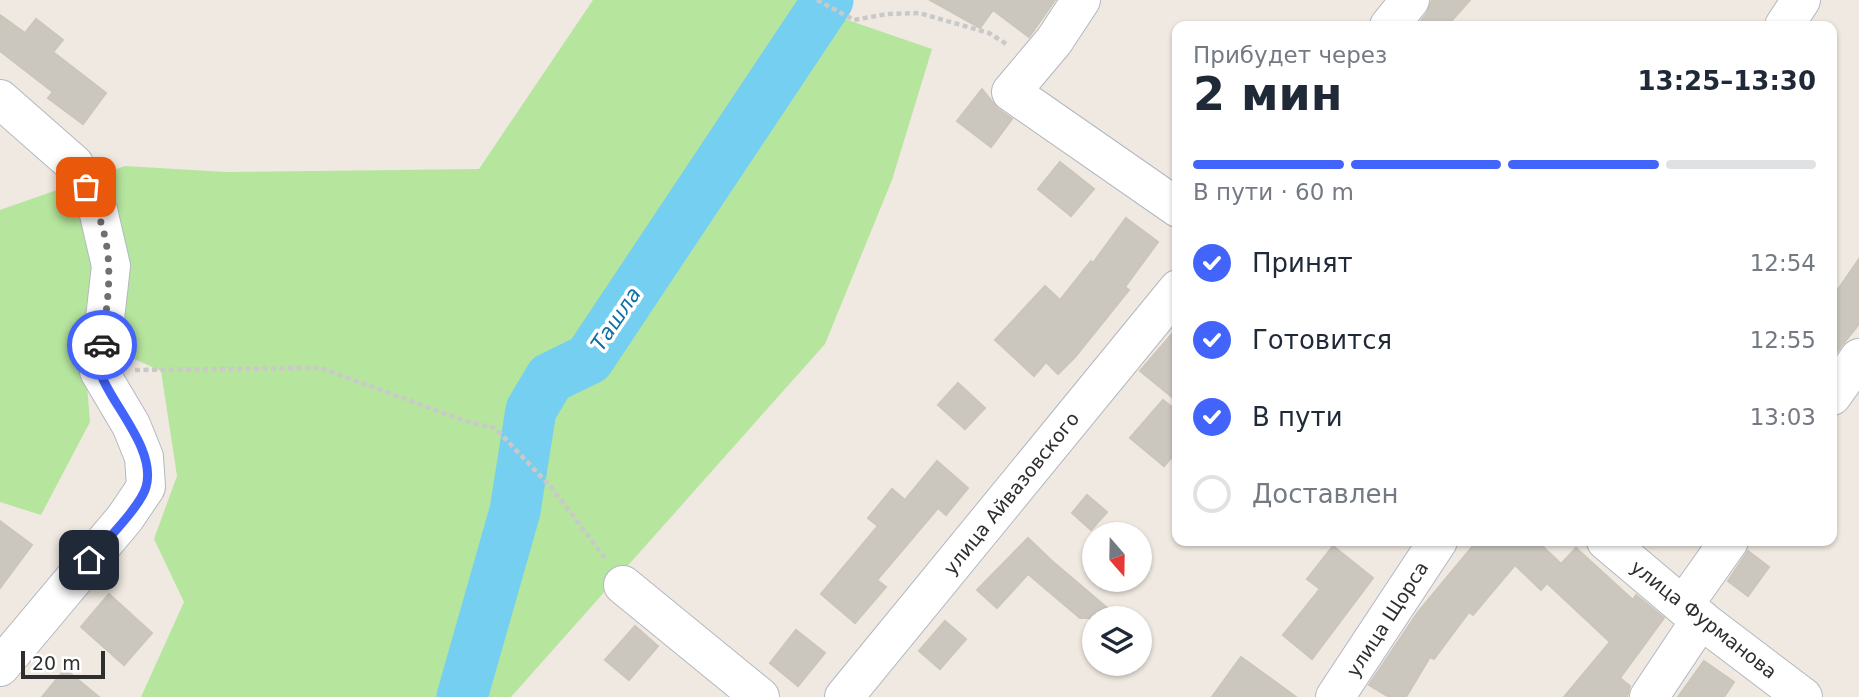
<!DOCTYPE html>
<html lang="ru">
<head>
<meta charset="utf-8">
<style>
  :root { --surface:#fff; --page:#f2f2f3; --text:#1f2937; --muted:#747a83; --line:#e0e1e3; --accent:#4264fb }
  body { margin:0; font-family:"DejaVu Sans",sans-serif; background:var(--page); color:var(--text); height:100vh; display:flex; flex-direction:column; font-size:26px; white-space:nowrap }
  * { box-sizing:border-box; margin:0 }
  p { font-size:23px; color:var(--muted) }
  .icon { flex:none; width:38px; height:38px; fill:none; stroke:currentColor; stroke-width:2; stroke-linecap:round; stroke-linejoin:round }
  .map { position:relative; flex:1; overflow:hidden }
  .details { position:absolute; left:1172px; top:21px; width:665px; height:525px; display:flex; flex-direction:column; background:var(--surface); border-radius:14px; box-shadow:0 2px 5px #0004 }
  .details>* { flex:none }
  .needle { width:46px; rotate:160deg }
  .tools { position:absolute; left:1082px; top:522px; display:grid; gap:14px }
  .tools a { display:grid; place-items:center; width:70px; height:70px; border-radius:50%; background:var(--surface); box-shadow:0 2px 5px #0004; font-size:35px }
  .scale { position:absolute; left:21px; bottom:18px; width:84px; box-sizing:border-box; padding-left:7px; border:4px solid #2e2e2e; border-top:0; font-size:19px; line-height:24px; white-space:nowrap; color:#2e2e2e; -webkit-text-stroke:5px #fff; paint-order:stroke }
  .pin { position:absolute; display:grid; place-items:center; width:60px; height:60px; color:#fff; margin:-30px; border-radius:14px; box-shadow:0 4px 10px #0006 }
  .courier { position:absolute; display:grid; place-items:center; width:70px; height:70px; margin:-35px; border:5px solid #4264fb; border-radius:50%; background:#fff; color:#222; box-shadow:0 2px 9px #0007 }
  .summary em { font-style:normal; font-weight:600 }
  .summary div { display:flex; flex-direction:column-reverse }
  .summary { display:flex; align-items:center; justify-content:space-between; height:119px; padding:0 21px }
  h1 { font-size:46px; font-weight:600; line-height:52px }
  .bar { display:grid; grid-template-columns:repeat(4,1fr); gap:10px 7px; align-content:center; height:84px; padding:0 21px }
  .bar i { height:9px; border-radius:5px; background:var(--line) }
  .bar .current { background:var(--accent) }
  .bar p { grid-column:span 4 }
  ol { padding:0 21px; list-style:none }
  li { display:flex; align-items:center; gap:21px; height:77px }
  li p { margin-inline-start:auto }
  li .icon { padding:7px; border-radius:50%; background:var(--accent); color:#fff; stroke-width:4 }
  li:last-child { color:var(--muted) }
  li i { width:38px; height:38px; border:4px solid var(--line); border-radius:50% }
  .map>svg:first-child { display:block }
  .green { fill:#b6e59e }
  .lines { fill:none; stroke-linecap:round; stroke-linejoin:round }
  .river { stroke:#75cff0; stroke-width:51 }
  .building { fill:#cbc7bf; stroke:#cbc5ba; stroke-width:2 }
  .minor-casing { stroke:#b4b7c1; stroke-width:40 }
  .path { stroke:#c9c9c9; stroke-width:4.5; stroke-dasharray:5 3.5; stroke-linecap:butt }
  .minor { stroke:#fff; stroke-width:38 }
  .done { stroke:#726f6d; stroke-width:7; stroke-dasharray:0 12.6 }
  .route { stroke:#4264fb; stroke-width:9 }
  .labels { text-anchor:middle; stroke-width:7; stroke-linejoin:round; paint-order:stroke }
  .street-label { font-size:19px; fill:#2e2e2e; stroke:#fff }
  .water-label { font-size:21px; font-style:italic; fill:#0d6fa3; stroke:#fff }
</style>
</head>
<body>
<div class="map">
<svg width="1859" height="697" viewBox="0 0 1859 697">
  <rect width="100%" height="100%" fill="#efe9e1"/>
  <polygon class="green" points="593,0 814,0 810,7 932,49 892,180 825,344 511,697 141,697 184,602 154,539 177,476 161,371 83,336 90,422 41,515 0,502 0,210 125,166 226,172 479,169"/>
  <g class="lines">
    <polyline class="river" points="462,697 515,511 531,410 550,378 589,359 828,0"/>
  </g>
  <g class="building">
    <polygon points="930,0 1055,0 1029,37 993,10 980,28"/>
    <polygon points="1470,0 1447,26 1417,26 1427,13 1432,0"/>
    <polygon points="0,15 25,33 36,19 63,40 53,52 106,93 83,124 48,98 53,92 0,51"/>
    <polygon points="982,89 998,109 1012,119 991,147 957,121"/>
    <polygon points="1060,162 1094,189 1071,216 1038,189"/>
    <polygon points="1126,218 1158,242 1125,287 1129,290 1075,357 1058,374 1046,362 1034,376 995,340 1045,286 1060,300 1091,261 1093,263"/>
    <polygon points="1859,259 1859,324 1832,358 1832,298"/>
    <polygon points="1178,327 1178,402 1140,371"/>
    <polygon points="958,383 985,408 965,429 938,405"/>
    <polygon points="1163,400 1178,412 1178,450 1164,466 1130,438"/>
    <polygon points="937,461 968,488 946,515 938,508 877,580 886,587 855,623 821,594 878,526 868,518 892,489 905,500"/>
    <polygon points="1087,495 1107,512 1091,530 1072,513"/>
    <polygon points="0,521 32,545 0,588"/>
    <polygon points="1028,538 1052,561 1119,618 1080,618 1028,574 997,608 977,590"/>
    <polygon points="1477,541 1537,541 1561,564 1576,548 1633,600 1636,595 1664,618 1620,678 1630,686 1627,697 1564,697 1610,642 1547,583 1541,590 1515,565 1473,615 1469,612 1434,659 1430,657 1406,697 1389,697 1369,685 1418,612"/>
    <polygon points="1333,546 1373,578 1312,659 1283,635 1320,589 1307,579"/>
    <polygon points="1748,551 1769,567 1748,596 1728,581"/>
    <polygon points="109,594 152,633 124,665 81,627"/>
    <polygon points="945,621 966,639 940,669 919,651"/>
    <polygon points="635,626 658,646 629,680 605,660"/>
    <polygon points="796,630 825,653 798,686 770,663"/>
    <polygon points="1241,657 1296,697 1212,697"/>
    <polygon points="1704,661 1734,682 1724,697 1678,697"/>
    <polygon points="65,669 99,697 42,697"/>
  </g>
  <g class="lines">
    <g class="minor-casing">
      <g id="minor">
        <polyline points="1081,0 1054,41 1011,92 1178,208"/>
        <polyline points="1389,26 1410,0"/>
        <polyline points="1784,26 1801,0"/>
        <polyline points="0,99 74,164 98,210 111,266 99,371 131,425 144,457 146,487 125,518 0,667"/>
        <polyline points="1832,396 1859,358"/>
        <polyline points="1606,541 1683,606 1803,697"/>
        <polyline points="623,585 760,697"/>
        <polyline points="1683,606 1729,541"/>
        <polyline points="844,697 1178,289"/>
        <polyline points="1335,697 1438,541"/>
        <polyline points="1649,697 1701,619"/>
      </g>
    </g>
    <g class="path">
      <polyline points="817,0 854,20 887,14 919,13 989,33 1008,45"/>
      <polyline points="135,370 321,368 465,421 495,428 551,487 605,558"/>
    </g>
    <use href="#minor" class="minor"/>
  </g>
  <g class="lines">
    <path class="done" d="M86 187C117 247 110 282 102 345"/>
    <path class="route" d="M89 560C103 544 141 506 146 487 157 449 110 403 100 372 98 365 101 353 102 345"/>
  </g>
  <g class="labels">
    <g class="street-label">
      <text transform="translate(1011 493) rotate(-51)" y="7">улица Айвазовского</text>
      <text transform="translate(1387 619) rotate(-57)" y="7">улица Щорса</text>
      <text transform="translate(1704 619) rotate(38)" y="7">улица Фурманова</text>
    </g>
    <g class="water-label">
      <text transform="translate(616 319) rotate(-56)" y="7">Ташла</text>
    </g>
  </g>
</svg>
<div class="tools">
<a><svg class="needle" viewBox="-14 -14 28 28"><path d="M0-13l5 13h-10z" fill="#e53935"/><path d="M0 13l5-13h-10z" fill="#747a83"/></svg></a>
<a><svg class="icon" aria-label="layers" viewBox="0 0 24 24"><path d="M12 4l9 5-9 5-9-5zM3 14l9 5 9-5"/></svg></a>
</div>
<div class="scale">20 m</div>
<div class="pin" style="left:86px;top:187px;background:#ea580c"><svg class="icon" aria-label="bag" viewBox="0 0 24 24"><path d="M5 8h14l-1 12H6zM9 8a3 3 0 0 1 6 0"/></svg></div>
<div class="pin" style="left:89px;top:560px;background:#1f2937"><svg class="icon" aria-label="home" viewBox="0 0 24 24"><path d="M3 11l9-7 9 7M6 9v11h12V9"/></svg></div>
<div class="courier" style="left:102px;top:345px"><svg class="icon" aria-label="car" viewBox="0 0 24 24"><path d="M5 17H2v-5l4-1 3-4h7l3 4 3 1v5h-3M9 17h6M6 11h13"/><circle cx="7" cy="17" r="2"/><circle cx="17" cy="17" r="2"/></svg></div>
<section class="details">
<div class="summary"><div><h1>2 мин</h1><p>Прибудет через</p></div><em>13:25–13:30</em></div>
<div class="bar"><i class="current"></i><i class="current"></i><i class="current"></i><i></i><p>В пути · 60 m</p></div>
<ol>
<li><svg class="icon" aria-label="check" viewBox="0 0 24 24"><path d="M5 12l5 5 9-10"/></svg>Принят<p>12:54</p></li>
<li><svg class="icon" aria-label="check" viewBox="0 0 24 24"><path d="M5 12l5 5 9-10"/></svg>Готовится<p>12:55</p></li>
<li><svg class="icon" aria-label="check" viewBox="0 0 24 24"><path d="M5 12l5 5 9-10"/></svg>В пути<p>13:03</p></li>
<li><i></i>Доставлен</li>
</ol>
</section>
</div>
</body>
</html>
